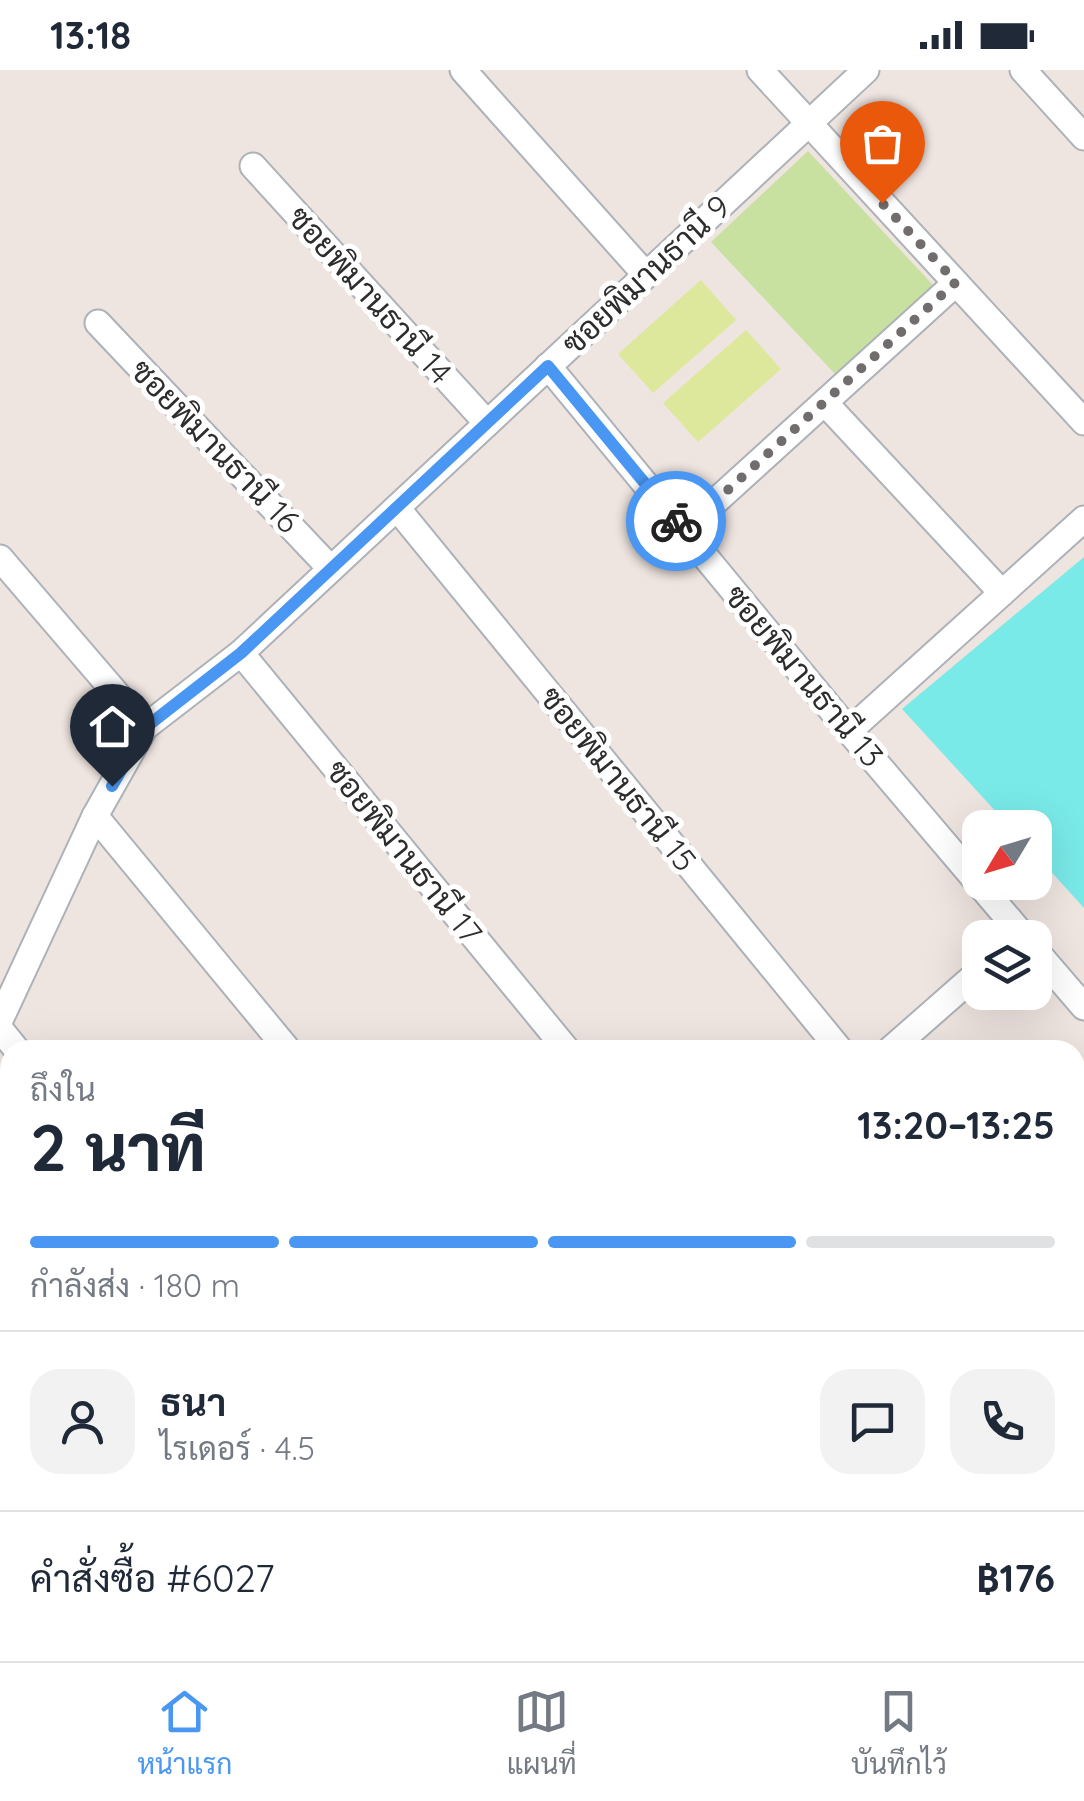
<!DOCTYPE html>
<html lang="th">
<head>
<meta charset="utf-8">
<style>
  :root { --surface:#fff; --page:#f2f2f3; --text:#1f2937; --muted:#747a83; --line:#e0e1e3; --accent:#4997f2 }
  body { margin:0; font-family:Quicksand,Sarabun,sans-serif; background:var(--page); color:var(--text); height:100vh; display:flex; flex-direction:column; font-size:38px; white-space:nowrap }
  * { box-sizing:border-box; margin:0 }
  p { font-size:32px; color:var(--muted) }
  .icon { flex:none; width:55px; height:55px; fill:none; stroke:currentColor; stroke-width:2; stroke-linecap:round; stroke-linejoin:round }
  .map { position:relative; flex:1; overflow:hidden }
  .sheet { position:absolute; left:0px; top:970px; width:1085px; height:622px; display:flex; flex-direction:column; background:var(--surface); border-radius:30px 30px 0 0; box-shadow:0 10px 40px #0002 }
  .sheet>* { flex:none }
  .needle { width:65px; rotate:232deg }
  .controls { position:absolute; left:962px; top:740px; display:grid; gap:20px }
  .controls a { display:grid; place-items:center; width:90px; height:90px; border-radius:20px; background:var(--surface); box-shadow:0 10px 40px #0002; font-size:50px }
  .pin { position:absolute; display:grid; place-items:center; width:85px; height:85px; color:#fff; margin:-102px -42px; border-radius:50% 50% 50% 0; rotate:-45deg; box-shadow:0 0 10px #0007 }
  .pin .icon { rotate:45deg }
  .courier { position:absolute; display:grid; place-items:center; width:100px; height:100px; margin:-50px; border:8px solid #4997f2; border-radius:50%; background:#fff; color:#222; box-shadow:0 2px 12px #0007 }
  .summary em { font-style:normal; font-weight:800 }
  .summary div { display:flex; flex-direction:column-reverse }
  .summary { display:flex; align-items:center; justify-content:space-between; height:170px; padding:0 30px }
  h1 { font-size:65px; font-weight:800; line-height:75px }
  .bar { display:grid; grid-template-columns:repeat(4,1fr); gap:15px 10px; align-content:center; height:120px; padding:0 30px }
  .bar i { height:12px; border-radius:8px; background:var(--line) }
  .bar .active { background:var(--accent) }
  .bar p { grid-column:span 4 }
  .line { display:flex; align-items:center; gap:25px; padding:0 30px; border-top:2px solid var(--line) }
  .line div { flex:1 }
  .round { display:grid; place-items:center; flex:none; width:105px; height:105px; border-radius:30px; background:var(--page) }
  .status { display:flex; justify-content:space-between; align-items:center; height:70px; padding:0 50px; background:var(--surface); direction:ltr }
  .status svg { height:28px; fill:currentColor }
  .menu { display:flex; justify-content:space-around; align-items:center; height:140px; border-top:2px solid var(--line); background:var(--surface); font-size:28px; color:var(--muted) }
  .menu a { display:grid; justify-items:center; gap:5px }
  .menu .active { color:var(--accent) }
  .map>svg:first-child { display:block }
  .green { fill:#c8e1a0 }
  .pitch { fill:#dde89c }
  .water { fill:#79eae8 }
  .lines { fill:none; stroke-linecap:round; stroke-linejoin:round }
  .street-casing { stroke:#adb2b8; stroke-width:29 }
  .street { stroke:#fff; stroke-width:25 }
  .done { stroke:#716d6c; stroke-width:10; stroke-dasharray:0 18 }
  .route { stroke:#4997f2; stroke-width:12 }
  .labels { text-anchor:middle; stroke-width:10; stroke-linejoin:round; paint-order:stroke }
  .street-label { font-size:32px; fill:#2d2d2d; stroke:#fff }
</style>
</head>
<body>
<div class="status"><b>13:18</b><svg viewBox="0 0 49 12"><path d="M0 12V9h3v3zM5 12V6h3v6zM10 12V3h3v9zM15 12V0h3v12zM26 1h20v11H26zM47 4h2v5h-2z"/></svg></div>
<div class="map">
<svg width="1084" height="1591" viewBox="0 0 1084 1591">
  <rect width="100%" height="100%" fill="#eee4e0"/>
  <polygon class="green" points="808,81 933,215 836,305 711,172"/>
  <g class="pitch">
    <polygon points="701,210 736,250 653,323 618,284"/>
    <polygon points="746,260 781,299 698,372 663,333"/>
  </g>
  <polygon class="water" points="1084,487 1084,838 1035,784 1035,758 1010,757 902,639"/>
  <g class="lines">
    <g class="street-casing">
      <g id="street">
        <polyline points="463,0 646,205"/>
        <polyline points="760,0 1084,352"/>
        <polyline points="1023,0 1084,67"/>
        <polyline points="253,96 487,353"/>
        <polyline points="98,253 331,499"/>
        <polyline points="548,296 849,661 1025,868"/>
        <polyline points="825,333 1002,523"/>
        <polyline points="397,438 840,980"/>
        <polyline points="684,460 956,213"/>
        <polyline points="0,488 145,657"/>
        <polyline points="241,583 567,980"/>
        <polyline points="849,661 1084,449"/>
        <polyline points="95,746 288,980"/>
        <polyline points="1035,880 1084,937"/>
        <polyline points="0,950 95,746 145,657 241,583 866,0"/>
        <polyline points="0,959 17,980"/>
        <polyline points="890,980 980,901"/>
        <polyline points="1075,1267 1084,1278"/>
        <polyline points="0,1408 10,1400"/>
        <polyline points="504,1582 511,1591"/>
        <polyline points="787,1582 794,1591"/>
        <polyline points="1057,1582 1063,1591"/>
        <polyline points="110,1591 121,1582"/>
      </g>
    </g>
    <use href="#street" class="street"/>
  </g>
  <g class="lines">
    <polyline class="done" points="676,451 684,460 956,212 882,133"/>
    <polyline class="route" points="112,716 146,657 241,583 548,296 676,451"/>
  </g>
  <g class="labels">
    <g class="street-label">
      <text transform="translate(646 205) rotate(-43)" y="11">ซอยพิมานธานี 9</text>
      <text transform="translate(370 225) rotate(48)" y="11">ซอยพิมานธานี 14</text>
      <text transform="translate(215 376) rotate(46)" y="11">ซอยพิมานธานี 16</text>
      <text transform="translate(804 606) rotate(50)" y="11">ซอยพิมานธานี 13</text>
      <text transform="translate(618 709) rotate(51)" y="11">ซอยพิมานธานี 15</text>
      <text transform="translate(404 782) rotate(51)" y="11">ซอยพิมานธานี 17</text>
    </g>
  </g>
</svg>
<div class="controls">
<a><svg class="needle" viewBox="-14 -14 28 28"><path d="M0-13l5 13h-10z" fill="#e53935"/><path d="M0 13l5-13h-10z" fill="#747a83"/></svg></a>
<a><svg class="icon" aria-label="layers" viewBox="0 0 24 24"><path d="M12 4l9 5-9 5-9-5zM3 14l9 5 9-5"/></svg></a>
</div>
<div class="pin" style="left:882px;top:133px;background:#ea580c"><svg class="icon" aria-label="bag" viewBox="0 0 24 24"><path d="M5 8h14l-1 12H6zM9 8a3 3 0 0 1 6 0"/></svg></div>
<div class="pin" style="left:112px;top:716px;background:#1f2937"><svg class="icon" aria-label="home" viewBox="0 0 24 24"><path d="M3 11l9-7 9 7M6 9v11h12V9"/></svg></div>
<div class="courier" style="left:676px;top:451px"><svg class="icon" aria-label="bike" viewBox="0 0 24 24"><circle cx="6" cy="16" r="4"/><circle cx="18" cy="16" r="4"/><path d="M6 16l4-8h5l3 8M10 8l3 8H6M13 5h3"/></svg></div>
<section class="sheet">
<div class="summary"><div><h1>2 นาที</h1><p>ถึงใน</p></div><em>13:20–13:25</em></div>
<div class="bar"><i class="active"></i><i class="active"></i><i class="active"></i><i></i><p>กำลังส่ง · 180 m</p></div>
<div class="line" style="height:180px"><a class="round"><svg class="icon" aria-label="person" viewBox="0 0 24 24"><circle cx="12" cy="8" r="4"/><path d="M4 21q1-7 8-7t8 7"/></svg></a><div><b>ธนา</b><p>ไรเดอร์ · 4.5</p></div><a class="round"><svg class="icon" aria-label="chat" viewBox="0 0 24 24"><path d="M4 5h16v11H9l-5 4z"/></svg></a><a class="round"><svg class="icon" aria-label="phone" viewBox="0 0 24 24"><path d="M5 4h4l2 5-3 2q2 4 5 5l2-3 5 2v4C11 20 4 13 5 4z"/></svg></a></div>
<div class="line" style="height:130px"><div>คำสั่งซื้อ #6027</div><b>฿176</b></div>
</section>
</div>
<nav class="menu">
<a class="active"><svg class="icon" aria-label="home" viewBox="0 0 24 24"><path d="M3 11l9-7 9 7M6 9v11h12V9"/></svg>หน้าแรก</a>
<a><svg class="icon" aria-label="map" viewBox="0 0 24 24"><path d="M3 6l6-2 6 2 6-2v14l-6 2-6-2-6 2zM9 4v14M15 6v14"/></svg>แผนที่</a>
<a><svg class="icon" aria-label="saved" viewBox="0 0 24 24"><path d="M7 4h10v16l-5-4-5 4z"/></svg>บันทึกไว้</a>
</nav>
</body>
</html>
